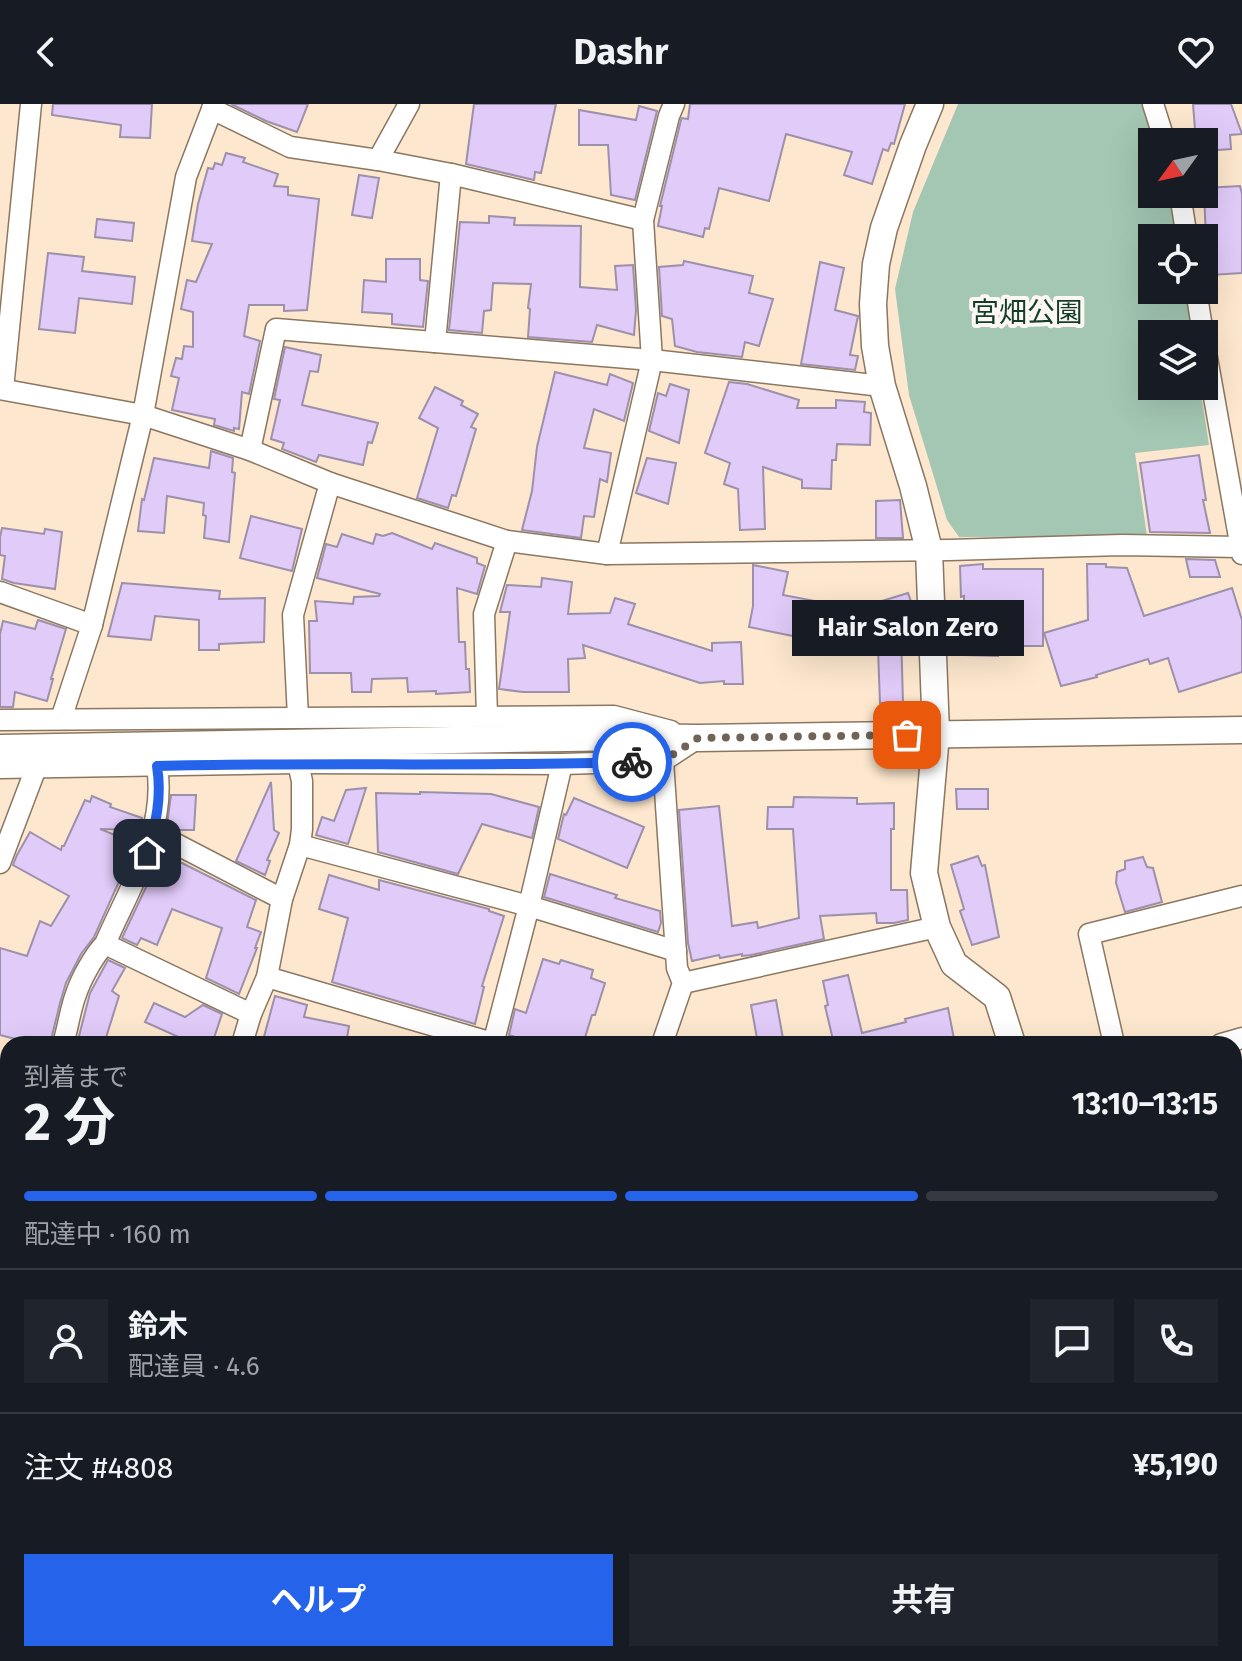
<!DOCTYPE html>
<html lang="ja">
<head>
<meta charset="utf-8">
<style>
  :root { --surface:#171b24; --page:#20242c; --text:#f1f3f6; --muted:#9ea1a6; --line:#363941; --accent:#2563eb }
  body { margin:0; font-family:"Fira Sans","Noto Sans JP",sans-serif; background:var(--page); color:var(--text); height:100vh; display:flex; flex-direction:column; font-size:30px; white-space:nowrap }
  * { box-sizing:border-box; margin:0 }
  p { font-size:26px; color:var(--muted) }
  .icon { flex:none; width:44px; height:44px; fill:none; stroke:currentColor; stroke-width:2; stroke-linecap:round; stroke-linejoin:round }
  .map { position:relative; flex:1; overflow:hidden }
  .panel { position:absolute; left:0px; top:932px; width:1242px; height:626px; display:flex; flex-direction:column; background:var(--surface); border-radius:24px 24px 0 0; box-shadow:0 8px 32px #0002 }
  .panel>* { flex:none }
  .needle { width:52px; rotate:237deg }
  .tools { position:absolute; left:1138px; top:24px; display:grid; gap:16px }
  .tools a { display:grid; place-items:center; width:80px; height:80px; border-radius:0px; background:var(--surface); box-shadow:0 8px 32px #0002; font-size:40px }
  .pin { position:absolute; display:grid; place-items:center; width:68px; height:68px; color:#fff; margin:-34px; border-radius:16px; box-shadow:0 4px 12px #0006 }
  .courier { position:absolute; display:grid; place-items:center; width:80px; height:80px; margin:-40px; border:6px solid #2563eb; border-radius:50%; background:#fff; color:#222; box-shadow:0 2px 10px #0007 }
  .bubble { position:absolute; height:56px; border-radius:0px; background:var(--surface); box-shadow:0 8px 32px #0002; font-size:26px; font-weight:700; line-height:56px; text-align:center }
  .headline em { font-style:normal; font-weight:700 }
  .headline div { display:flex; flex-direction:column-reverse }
  .headline { display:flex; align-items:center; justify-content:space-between; height:136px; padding:0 24px }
  h1 { font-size:52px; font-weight:700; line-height:60px }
  .bar { display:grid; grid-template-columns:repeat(4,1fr); gap:12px 8px; align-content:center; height:96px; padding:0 24px }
  .bar i { height:10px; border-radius:6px; background:var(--line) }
  .bar .current { background:var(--accent) }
  .bar p { grid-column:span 4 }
  .line { display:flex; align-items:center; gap:20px; padding:0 24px; border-top:2px solid var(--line) }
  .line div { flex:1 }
  .round { display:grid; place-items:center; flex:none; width:84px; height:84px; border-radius:0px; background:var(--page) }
  .cta { display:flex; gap:16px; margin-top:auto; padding:16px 24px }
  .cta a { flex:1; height:92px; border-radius:0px; background:var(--accent); color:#fff; font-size:32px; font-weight:700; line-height:92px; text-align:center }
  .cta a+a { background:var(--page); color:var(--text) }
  header { display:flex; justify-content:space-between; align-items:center; height:104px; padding:0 24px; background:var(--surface); font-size:36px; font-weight:700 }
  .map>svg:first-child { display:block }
  .education { fill:#eddecc }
  .green { fill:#a3c7b2 }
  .building { fill:#e1cbf9; stroke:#9c90aa; stroke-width:2 }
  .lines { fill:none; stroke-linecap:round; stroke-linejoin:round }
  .minor-casing { stroke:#8b7761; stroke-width:23 }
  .tertiary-casing { stroke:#8b7761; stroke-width:29 }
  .minor { stroke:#fff; stroke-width:20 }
  .tertiary { stroke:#fff; stroke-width:26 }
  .done { stroke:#716456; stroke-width:8; stroke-dasharray:0 14.4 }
  .route { stroke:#2563eb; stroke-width:10 }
  .labels { text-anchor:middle; stroke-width:8; stroke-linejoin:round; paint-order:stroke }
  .park-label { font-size:28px; fill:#133d29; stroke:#fcf7f2 }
</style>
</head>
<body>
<header><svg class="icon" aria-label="back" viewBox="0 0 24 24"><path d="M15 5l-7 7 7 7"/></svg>Dashr<svg class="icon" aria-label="heart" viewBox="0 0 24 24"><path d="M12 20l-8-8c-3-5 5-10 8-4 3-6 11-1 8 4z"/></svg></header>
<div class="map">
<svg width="1242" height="1557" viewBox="0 0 1242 1557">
  <rect width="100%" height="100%" fill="#fde7ce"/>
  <polygon class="education" points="1242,1063 1242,1557 599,1557 602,1550 1234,1550 1234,1065"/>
  <g class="green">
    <polygon points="958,0 1143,0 1155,38 1152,38 1152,90 1171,90 1178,134 1152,134 1152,186 1186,186 1192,230 1152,230 1152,282 1200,282 1209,341 1135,349 1147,432 959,433 947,416 909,291 895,185 913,108"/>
    <polygon points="1242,1064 1242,1557 1169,1557 1148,1550 1234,1550 1234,1067"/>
  </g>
  <g class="building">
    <polygon points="53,0 152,0 150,34 120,33 121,21 52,11"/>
    <polygon points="231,0 308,0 297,28 266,17"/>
    <polygon points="474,0 556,0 541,69 535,68 534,76 466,60"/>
    <polygon points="690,0 905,0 894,40 891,39 888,47 883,45 872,80 844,71 852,48 786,30 769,97 719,84 709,125 705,124 703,133 658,122 662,102 660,102 681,16 682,14 688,15"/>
    <polygon points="1193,0 1231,0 1242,30 1230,31 1231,45 1204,47 1204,38 1196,38"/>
    <polygon points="639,2 657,7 635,96 611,91 608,41 579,41 579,6 636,16"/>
    <polygon points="226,49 245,54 243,58 278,70 274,82 288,83 288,91 319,95 307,206 284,207 284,201 249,201 244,232 260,237 249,290 242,288 239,325 234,324 234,327 214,321 215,315 172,306 179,274 171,272 176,254 182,255 184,242 193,243 193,208 181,205 187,176 196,178 212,140 192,137 198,100 208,64 213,65 215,59 222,61"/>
    <polygon points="359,71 379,74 372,114 352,111"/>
    <polygon points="1240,82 1242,90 1242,169 1211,171 1211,166 1207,166 1204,84"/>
    <polygon points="489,112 515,114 514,121 581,122 580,183 617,186 615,162 633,161 636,206 634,231 597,221 592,238 528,233 530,205 528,204 531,180 493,179 491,206 484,207 482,229 449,226 460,118 489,119"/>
    <polygon points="97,115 134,119 132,137 95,133"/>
    <polygon points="48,149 84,153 82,167 135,173 132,200 79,194 75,229 39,225"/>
    <polygon points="386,155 420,155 420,176 428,177 423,223 392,220 392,210 362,208 364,176 386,178"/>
    <polygon points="684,157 753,172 749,189 773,195 759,242 745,238 742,253 697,248 675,242 672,215 662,212 659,163 683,161"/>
    <polygon points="820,158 844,164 835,206 858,212 850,251 858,252 855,266 801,260"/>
    <polygon points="285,243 321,251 318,268 310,267 302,301 378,319 372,339 368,338 363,361 319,351 316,358 282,345 284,339 271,335 280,296 274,295"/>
    <polygon points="555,268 607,281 610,270 633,279 624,317 594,305 584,344 611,349 607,378 600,375 594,413 584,412 581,434 522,426 532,387 537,343"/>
    <polygon points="729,278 747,280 799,296 797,304 836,304 836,296 865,298 864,308 871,309 870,341 837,340 836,356 832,356 831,385 802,384 802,376 763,363 765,425 740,426 738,385 724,380 730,359 705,349"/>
    <polygon points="670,280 689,286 679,339 649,327 658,289 666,292"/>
    <polygon points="435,283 463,297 461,301 478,310 471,323 476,325 456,392 452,391 448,404 417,394 438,324 419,314"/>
    <polygon points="211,347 233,354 232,368 235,369 229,438 204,434 206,412 203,411 204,399 167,392 164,429 138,427 142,395 144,396 154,354 209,364"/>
    <polygon points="1199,351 1206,396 1203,396 1210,429 1150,428 1140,359"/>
    <polygon points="647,354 676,359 668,400 636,389"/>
    <polygon points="900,396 903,434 876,434 876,397"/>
    <polygon points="251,412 302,425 292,467 240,454"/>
    <polygon points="2,424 44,430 45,425 62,428 55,485 14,479 2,475 5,452 0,451 0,433"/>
    <polygon points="392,429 432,445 435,439 477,454 477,459 485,462 477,490 457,484 459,538 465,538 466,565 469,565 470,588 436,590 436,587 408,588 407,574 372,575 371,588 352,588 351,569 310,569 309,517 317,517 315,497 353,500 354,493 379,492 380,490 317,474 326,440 337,443 342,430 373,440 376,430 383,432"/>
    <polygon points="1186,455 1215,456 1220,473 1190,473"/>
    <polygon points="983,460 983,465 1043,465 1043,542 998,542 998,552 964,551 964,492 961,493 960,462"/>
    <polygon points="1087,460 1106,460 1106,463 1127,464 1144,512 1232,484 1242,516 1242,568 1179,588 1168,554 1150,560 1148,555 1096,571 1097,573 1061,582 1044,529 1088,516"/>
    <polygon points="753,461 788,468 783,491 815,497 812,516 797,513 793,532 749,523 753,502"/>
    <polygon points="542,474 572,478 568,510 610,509 615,494 635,500 628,520 712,547 712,539 741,538 743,580 724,580 724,577 700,579 583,541 585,554 568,555 569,588 523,588 499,585 510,508 500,508 507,481 541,483"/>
    <polygon points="122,479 220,487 219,495 265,494 264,538 219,540 219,546 199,546 199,516 155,512 151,536 108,532"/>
    <polygon points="908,489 914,506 912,508 916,523 901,528 903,599 880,599 878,546 850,547 849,526 867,526 859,504"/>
    <polygon points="38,516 66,525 51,575 53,575 47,597 15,588 13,603 0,603 0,530 3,517 35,525"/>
    <polygon points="271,678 274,726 279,729 267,756 270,757 265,771 236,757"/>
    <polygon points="366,684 348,740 316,731 322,713 334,717 346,686"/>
    <polygon points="956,685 988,685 988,705 957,705"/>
    <polygon points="420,688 491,690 539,703 532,734 482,720 458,770 378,748 376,689 420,690"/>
    <polygon points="171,691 196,691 194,726 176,726 167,721"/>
    <polygon points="92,692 111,700 110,703 142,714 140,726 100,725 135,739 132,749 94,833 81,850 66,879 60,899 50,940 34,940 0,931 0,844 27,852 40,817 51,822 69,792 13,761 17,751 30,728 61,746 62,742 64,742 85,696 90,698"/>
    <polygon points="794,693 857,694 857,700 894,699 894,725 891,725 891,786 907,786 908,816 894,819 877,819 876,809 820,812 824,835 751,851 742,852 742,850 720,854 719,851 692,857 688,839 679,706 719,702 732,822 757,818 758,824 799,814 793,725 767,725 768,703 793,703"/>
    <polygon points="574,694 644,723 627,764 558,735 564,710 566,711"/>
    <polygon points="160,748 256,796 247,823 261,828 255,844 257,844 239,890 206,874 222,824 172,805 157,841 141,834 137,841 122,834 147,781"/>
    <polygon points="978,752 982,762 985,761 999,833 972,841 960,807 964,805 951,761"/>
    <polygon points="1143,753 1147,763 1153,764 1162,798 1125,808 1116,779 1117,768 1125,765 1125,757"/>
    <polygon points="550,770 617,791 615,794 660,807 661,819 658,828 544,793"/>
    <polygon points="329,771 379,786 379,776 489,805 489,807 504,812 482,882 484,883 475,920 332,878 348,814 319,805"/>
    <polygon points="543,855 559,860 561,856 593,866 591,874 605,879 595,911 592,911 583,940 537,940 509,931 515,905 526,909"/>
    <polygon points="108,856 125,864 112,887 119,892 104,940 77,940 90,889"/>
    <polygon points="848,871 862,929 906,918 905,915 948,904 955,940 834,940 825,902 828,901 823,877"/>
    <polygon points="275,892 307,901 304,913 349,922 346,940 262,940"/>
    <polygon points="776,896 784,940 758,940 751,901"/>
    <polygon points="154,899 185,913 203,901 222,910 212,940 194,940 145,918"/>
  </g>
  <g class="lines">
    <g class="minor-casing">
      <g id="minor">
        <polyline points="1153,0 1165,38"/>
        <polyline points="212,5 290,43 378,56 451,70 643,116"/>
        <polyline points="378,56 409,0"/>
        <polyline points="1180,90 1187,134"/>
        <polyline points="1196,186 1203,230"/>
        <polyline points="1204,237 1242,450"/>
        <polyline points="435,238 451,70"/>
        <polyline points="0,285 143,311 250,346 330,379 507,437 607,450 949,446 1122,441 1240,443"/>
        <polyline points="3,285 31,0"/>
        <polyline points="250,346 276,225 652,256 882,282"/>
        <polyline points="607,450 652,256 643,116 669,12 674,0"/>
        <polyline points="0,488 92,521"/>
        <polyline points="487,613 484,510 507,437"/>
        <polyline points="298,614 293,511 330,379"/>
        <polyline points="61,615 92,521 143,311 186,73 214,0"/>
        <polyline points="0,616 614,612 671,627"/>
        <polyline points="0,664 298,659 562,660 663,657 698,634"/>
        <polyline points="153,728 282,795"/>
        <polyline points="300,741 529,802 676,847"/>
        <polyline points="0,759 36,664"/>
        <polyline points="105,840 251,910"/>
        <polyline points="267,873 496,940"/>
        <polyline points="683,879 937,823"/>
        <path d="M63 940C68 924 70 906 76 890 81 875 94 851 105 840 130 782 167 727 157 662"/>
        <polyline points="242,940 251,910 267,873 282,795 300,741 302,725 302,677 298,659"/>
        <polyline points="493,940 529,802 562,660"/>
        <polyline points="662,940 683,879 677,864 663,657"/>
        <polyline points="1114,940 1089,830 1242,792"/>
        <polyline points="1221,940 1242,934"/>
        <polyline points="3,1086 8,1074"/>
        <polyline points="0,1375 8,1377"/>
        <polyline points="0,1523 8,1525"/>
        <polyline points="98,1550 122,1557"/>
        <polyline points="314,1557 316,1550"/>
        <polyline points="590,1557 592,1550"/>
      </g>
    </g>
    <g class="tertiary-casing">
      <g id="tertiary">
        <polyline points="930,0 913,41 884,124 876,160 873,200 875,242 882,282 913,382 929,446 936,630 924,769 937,823 954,860 997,893 1012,940"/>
        <polyline points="0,644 624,633 698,634 1242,626"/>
      </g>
    </g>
    <use href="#minor" class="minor"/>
    <use href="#tertiary" class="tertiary"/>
  </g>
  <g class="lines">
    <polyline class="done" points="632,658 663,657 698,634 907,631"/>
    <path class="route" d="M147 749C156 720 162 693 157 662 315 658 474 663 632 658"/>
  </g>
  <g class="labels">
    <g class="park-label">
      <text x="1027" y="218">宮畑公園</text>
    </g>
  </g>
</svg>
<div class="tools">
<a><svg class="needle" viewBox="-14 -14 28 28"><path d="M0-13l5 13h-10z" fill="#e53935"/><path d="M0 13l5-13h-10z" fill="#9ea1a6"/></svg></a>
<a><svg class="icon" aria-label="locate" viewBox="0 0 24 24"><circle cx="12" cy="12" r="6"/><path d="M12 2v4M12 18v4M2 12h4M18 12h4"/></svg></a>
<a><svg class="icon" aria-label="layers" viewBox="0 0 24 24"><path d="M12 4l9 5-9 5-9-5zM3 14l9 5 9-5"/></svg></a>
</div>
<div class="pin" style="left:907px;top:631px;background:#ea580c"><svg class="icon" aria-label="bag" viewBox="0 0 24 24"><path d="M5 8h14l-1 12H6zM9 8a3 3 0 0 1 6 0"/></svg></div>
<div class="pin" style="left:147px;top:749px;background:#1f2937"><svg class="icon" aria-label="home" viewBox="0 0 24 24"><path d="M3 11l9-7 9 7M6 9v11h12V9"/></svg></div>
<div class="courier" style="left:632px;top:658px"><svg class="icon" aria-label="bike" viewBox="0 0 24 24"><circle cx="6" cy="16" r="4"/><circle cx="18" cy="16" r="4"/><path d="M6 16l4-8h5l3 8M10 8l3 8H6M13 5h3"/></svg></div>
<div class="bubble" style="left:792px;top:496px;width:232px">Hair Salon Zero</div>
<section class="panel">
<div class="headline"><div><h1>2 分</h1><p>到着まで</p></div><em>13:10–13:15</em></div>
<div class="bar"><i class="current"></i><i class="current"></i><i class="current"></i><i></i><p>配達中 · 160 m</p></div>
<div class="line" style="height:144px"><a class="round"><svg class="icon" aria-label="person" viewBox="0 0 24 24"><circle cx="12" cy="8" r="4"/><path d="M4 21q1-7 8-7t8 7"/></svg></a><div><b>鈴木</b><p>配達員 · 4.6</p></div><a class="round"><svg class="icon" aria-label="chat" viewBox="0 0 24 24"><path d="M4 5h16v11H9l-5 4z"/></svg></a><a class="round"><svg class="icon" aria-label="phone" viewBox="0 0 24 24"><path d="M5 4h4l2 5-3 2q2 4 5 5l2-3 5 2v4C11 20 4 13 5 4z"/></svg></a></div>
<div class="line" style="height:104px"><div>注文 #4808</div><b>¥5,190</b></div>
<div class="cta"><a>ヘルプ</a><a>共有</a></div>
</section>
</div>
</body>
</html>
